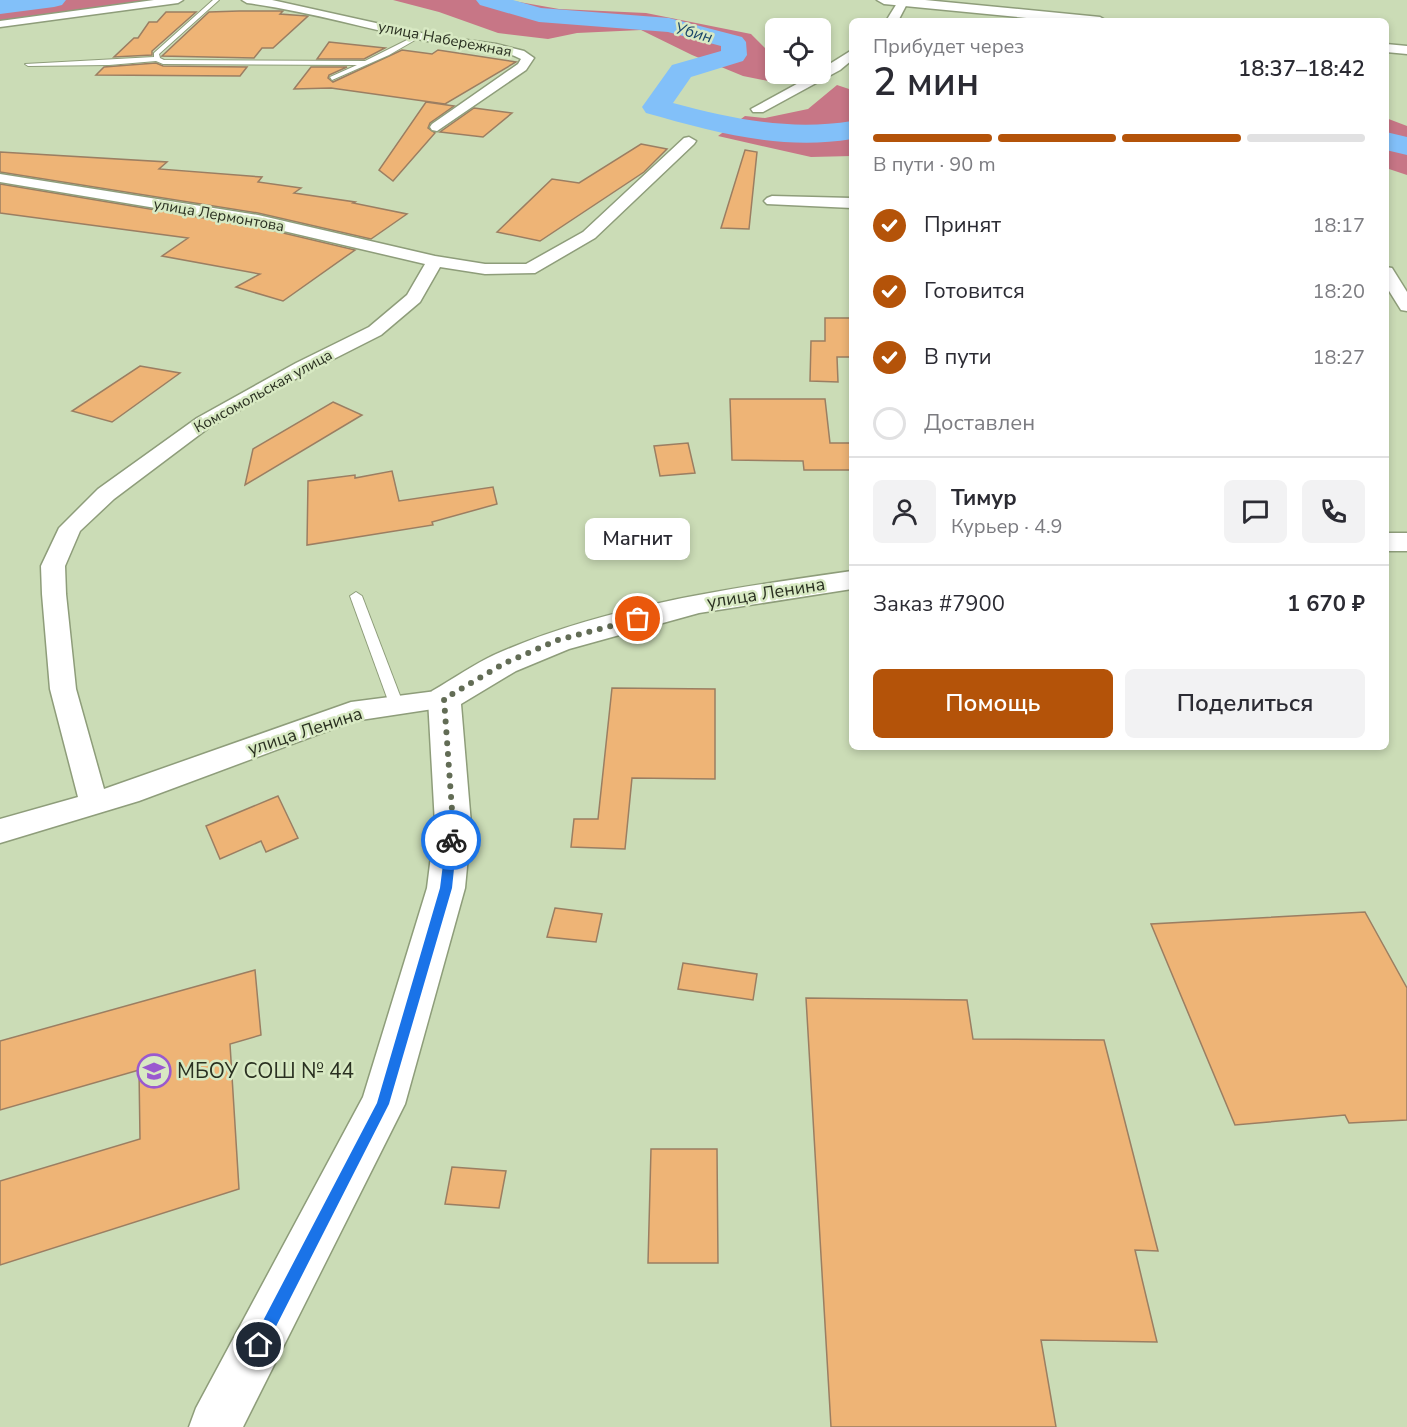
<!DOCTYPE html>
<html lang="ru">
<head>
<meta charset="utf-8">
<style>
  :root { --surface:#fff; --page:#f2f2f3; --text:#2b2b33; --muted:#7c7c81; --line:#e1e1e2; --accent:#b45309 }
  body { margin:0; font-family:"Nunito Sans",sans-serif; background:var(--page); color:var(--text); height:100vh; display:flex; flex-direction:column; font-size:22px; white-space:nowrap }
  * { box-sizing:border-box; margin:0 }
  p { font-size:20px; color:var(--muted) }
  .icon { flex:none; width:33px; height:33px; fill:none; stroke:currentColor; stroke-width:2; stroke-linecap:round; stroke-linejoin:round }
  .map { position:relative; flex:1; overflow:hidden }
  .side { position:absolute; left:849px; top:18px; width:540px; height:732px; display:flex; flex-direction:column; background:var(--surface); border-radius:9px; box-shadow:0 3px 9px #0003 }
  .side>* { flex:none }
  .buttons { position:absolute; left:765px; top:18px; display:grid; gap:12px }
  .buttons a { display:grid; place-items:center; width:66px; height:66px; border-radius:9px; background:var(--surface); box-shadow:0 3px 9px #0003; font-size:30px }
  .pin { position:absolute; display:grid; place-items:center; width:51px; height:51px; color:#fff; margin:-26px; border:3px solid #fff; border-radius:50%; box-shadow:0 2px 6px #0007 }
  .courier { position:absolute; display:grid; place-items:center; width:60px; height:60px; margin:-30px; border:4px solid #1a73e8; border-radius:50%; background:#fff; color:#222; box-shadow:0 2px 8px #0007 }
  .bubble { position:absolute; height:42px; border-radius:9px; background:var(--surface); box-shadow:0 3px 9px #0003; font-size:20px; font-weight:600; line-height:42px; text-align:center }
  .summary em { font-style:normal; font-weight:600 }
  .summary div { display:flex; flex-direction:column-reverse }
  .summary { display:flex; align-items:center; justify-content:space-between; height:102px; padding:0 24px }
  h1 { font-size:39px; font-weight:600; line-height:45px }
  .bar { display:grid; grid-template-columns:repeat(4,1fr); gap:9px 6px; align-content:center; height:72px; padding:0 24px }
  .bar i { height:8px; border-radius:4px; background:var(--line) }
  .bar .selected { background:var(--accent) }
  .bar p { grid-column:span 4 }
  .line { display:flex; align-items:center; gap:15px; padding:0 24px; border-top:2px solid var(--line) }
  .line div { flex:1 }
  .round { display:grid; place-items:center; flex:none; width:63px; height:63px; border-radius:9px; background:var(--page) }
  ol { padding:0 24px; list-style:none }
  li { display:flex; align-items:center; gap:18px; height:66px }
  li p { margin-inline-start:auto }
  li .icon { padding:6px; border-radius:50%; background:var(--accent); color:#fff; stroke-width:4 }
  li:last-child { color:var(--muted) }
  li i { width:33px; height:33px; border:3px solid var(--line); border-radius:50% }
  .primary-button { display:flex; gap:12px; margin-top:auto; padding:12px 24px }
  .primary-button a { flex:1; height:69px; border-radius:9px; background:var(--accent); color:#fff; font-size:24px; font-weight:600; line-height:69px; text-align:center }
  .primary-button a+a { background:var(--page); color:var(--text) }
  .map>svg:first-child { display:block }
  .forest { fill:#c77686 }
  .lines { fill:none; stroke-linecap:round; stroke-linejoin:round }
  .river { fill:#82c0f9; fill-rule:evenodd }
  .building { fill:#eeb476; stroke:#9b7e62; stroke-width:1.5 }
  .service-casing { stroke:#8e9d7a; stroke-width:2 }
  .minor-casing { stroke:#8e9d7a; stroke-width:3 }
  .tertiary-casing { stroke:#8e9d7a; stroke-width:3 }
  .service { fill:#fff; fill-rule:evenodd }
  .minor { fill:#fff; fill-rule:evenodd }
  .tertiary { fill:#fff; fill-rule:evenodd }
  .route { fill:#1a73e8 }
  .done { stroke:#626c55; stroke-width:6; stroke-dasharray:0 10.8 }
  .labels { text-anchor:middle; stroke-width:5; stroke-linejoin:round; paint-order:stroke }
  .far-street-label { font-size:15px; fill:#2a3021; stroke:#d8e9c3 }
  .far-water-label { font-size:16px; font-style:italic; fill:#184569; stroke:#d8e9c3 }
  .street-label { font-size:18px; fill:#2a3021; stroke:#d8e9c3 }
  .near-poi-label { font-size:21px; fill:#2a3021; stroke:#d8e9c3; text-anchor:start }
</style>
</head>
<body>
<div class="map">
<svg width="1407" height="1427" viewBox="0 0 1407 1427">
  <rect width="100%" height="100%" fill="#cbdcb6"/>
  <g class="forest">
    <polygon points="0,0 178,0 0,24"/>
    <polygon points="393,0 508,0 559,9 646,13 751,34 775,58 776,74 802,74 778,83 743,76 692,55 641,30 577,33 548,39 498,33 439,12"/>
    <polygon points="837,85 852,90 852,156 811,157 718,136 745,116 765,118 808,109"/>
    <polygon points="1386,118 1407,126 1407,175 1386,168"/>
  </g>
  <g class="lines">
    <g class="river">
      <polygon points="0,0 66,0 62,5 54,7 0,14"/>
      <path d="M476 0H513L541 8 669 18 742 37 746 42 747 55 743 61 691 77 673 103C733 119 790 131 852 121V139C781 151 714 132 646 113L642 107 672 65 721 51V46L668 32 539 22 480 5Z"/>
      <polygon points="1386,132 1407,137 1407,155 1386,150"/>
    </g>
  </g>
  <g class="building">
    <polygon points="239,11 283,11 280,14 308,16 273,48 262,48 254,58 162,56 209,12"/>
    <polygon points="166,12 196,12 152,51 152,55 114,57 134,38 138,38 149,22 157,22"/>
    <polygon points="329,42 385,48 364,59 317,59"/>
    <polygon points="402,50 432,54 438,50 516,62 445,104 331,88 294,89 311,67 347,67 329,75 328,78 333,82"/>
    <polygon points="156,63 163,66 247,67 240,76 96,75 104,67"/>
    <polygon points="426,102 454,106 430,123 428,128 435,133 393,181 379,170"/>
    <polygon points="474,108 512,113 483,137 440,132"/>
    <polygon points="641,144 667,149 644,172 540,241 497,232 552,179 579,183"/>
    <polygon points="745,150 757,152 749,229 721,228"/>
    <polygon points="0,152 167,162 159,169 262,177 258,182 301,188 294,193 355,202 353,203 407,214 371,239 258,213 0,172"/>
    <polygon points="0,184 258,227 355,250 283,301 236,287 260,274 162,256 188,238 0,213"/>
    <polygon points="825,318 852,318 852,357 837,357 838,382 810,381 811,341 825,341"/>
    <polygon points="140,366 180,373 112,422 72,411"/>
    <polygon points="730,399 825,399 830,443 852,443 852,470 804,470 803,461 732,460"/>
    <polygon points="333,402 362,415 245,485 253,449"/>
    <polygon points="688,443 695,473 660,476 654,446"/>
    <polygon points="392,471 399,501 493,487 497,504 432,522 433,525 307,545 308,481 355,475 355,478"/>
    <polygon points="612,688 715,689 715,779 632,778 625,849 571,847 574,819 598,819"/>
    <polygon points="278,796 298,838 266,852 261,841 220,859 206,826"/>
    <polygon points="555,908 602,914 596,942 547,937"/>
    <polygon points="1365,912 1407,988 1407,1120 1349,1123 1345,1115 1235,1125 1151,924"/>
    <polygon points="683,963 757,974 753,1000 678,989"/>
    <polygon points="255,970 261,1035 230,1044 239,1189 0,1265 0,1181 140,1139 139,1070 0,1110 0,1041"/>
    <polygon points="806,998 967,1000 973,1039 1104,1040 1158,1251 1135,1250 1157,1342 1041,1340 1056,1427 831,1427"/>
    <polygon points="651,1149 717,1149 718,1263 648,1263"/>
    <polygon points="452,1167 506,1171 499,1208 445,1204"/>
  </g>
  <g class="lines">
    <g class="service-casing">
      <g id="service">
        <polygon points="213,0 219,0 159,54 160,58 164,60 365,61 417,35 422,36 389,55 332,80 330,77 357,65 163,64 156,61 109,65 28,66 25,64 154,57 154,53"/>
        <polygon points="356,592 362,596 404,706 402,709 397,711 390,706 350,596"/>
      </g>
    </g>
    <g class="minor-casing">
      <g id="minor">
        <polygon points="154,0 183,0 178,3 0,27 0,21"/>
        <path d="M242 0H272L430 35 496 44 524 51 534 58 526 70 437 131 432 130 430 127 432 124 518 64 521 59C493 44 457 47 427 41 367 29 308 11 247 3Z"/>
        <polygon points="899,0 909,0 898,21 886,21"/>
        <polygon points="852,50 852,60 840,70 763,112 753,112 751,109 815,74 820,74 820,70"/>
        <polygon points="689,137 696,141 694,144 595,238 535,273 485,274 440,267 420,302 381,335 310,371 211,426 114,499 80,531 65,566 66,594 76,689 104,789 351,702 444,690 453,692 457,699 453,706 354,721 139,801 0,843 0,819 78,797 50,689 42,594 41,566 59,528 98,489 197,418 296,363 369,327 407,295 425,264 258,225 0,182 0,174 258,215 435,256 485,264 526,264 583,232 684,138"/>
        <polygon points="772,196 852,198 852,208 767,204 764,201 767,198"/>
        <polygon points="1386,267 1392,268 1407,292 1407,311 1401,310 1386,286"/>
      </g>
    </g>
    <g class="tertiary-casing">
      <g id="tertiary">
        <polygon points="877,0 925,0 1100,17 1107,21 1058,21 884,4"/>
        <polygon points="1386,44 1407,46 1407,54 1386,52"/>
        <rect x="1386" y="533" width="21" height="18"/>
        <path d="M852 571V589L699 613 569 649 516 671 461 704 471 824 465 888 405 1104 243 1427H189L196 1408 363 1097 427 888 435 824 428 699 432 691C453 679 474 664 496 654 608 605 732 588 852 571Z"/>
      </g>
    </g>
    <use href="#service" class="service"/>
    <use href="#minor" class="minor"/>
    <use href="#tertiary" class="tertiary"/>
  </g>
  <polygon class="route" points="451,835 457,840 452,888 389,1104 264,1350 259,1353 253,1350 251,1345 253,1340 377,1103 440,888 446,840"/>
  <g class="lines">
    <polyline class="done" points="451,840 453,824 444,699 505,663 558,640 638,619"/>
  </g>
  <defs>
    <g id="school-ring" transform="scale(1.725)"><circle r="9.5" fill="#d8e9c3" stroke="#9a59cf" stroke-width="1.5"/><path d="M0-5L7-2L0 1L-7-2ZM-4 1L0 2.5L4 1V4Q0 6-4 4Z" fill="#9a59cf"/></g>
  </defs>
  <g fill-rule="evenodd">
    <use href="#school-ring" x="154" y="1071"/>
  </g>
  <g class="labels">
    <g class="far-street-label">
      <text transform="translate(445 39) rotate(11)" y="5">улица Набережная</text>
      <text transform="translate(219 215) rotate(10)" y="5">улица Лермонтова</text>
      <text transform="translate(263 391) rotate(-29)" y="5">Комсомольская улица</text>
    </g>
    <g class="far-water-label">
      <text transform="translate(694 32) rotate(15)" y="6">Убин</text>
    </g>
    <g class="street-label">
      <text transform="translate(766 593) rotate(-9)" y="6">улица Ленина</text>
      <text transform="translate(305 731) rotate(-18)" y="6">улица Ленина</text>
    </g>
    <g class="near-poi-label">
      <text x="177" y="1078">МБОУ СОШ № 44</text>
    </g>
  </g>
</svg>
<div class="buttons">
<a><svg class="icon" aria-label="locate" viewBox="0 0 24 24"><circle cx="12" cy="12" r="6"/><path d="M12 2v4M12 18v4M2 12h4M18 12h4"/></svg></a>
</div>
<div class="pin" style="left:638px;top:619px;background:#ea580c"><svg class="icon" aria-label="bag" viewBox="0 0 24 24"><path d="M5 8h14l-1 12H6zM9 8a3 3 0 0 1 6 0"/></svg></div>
<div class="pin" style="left:259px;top:1345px;background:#1f2937"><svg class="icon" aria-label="home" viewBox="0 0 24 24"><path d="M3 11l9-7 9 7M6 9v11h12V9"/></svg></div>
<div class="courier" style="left:451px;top:840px"><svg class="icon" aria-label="bike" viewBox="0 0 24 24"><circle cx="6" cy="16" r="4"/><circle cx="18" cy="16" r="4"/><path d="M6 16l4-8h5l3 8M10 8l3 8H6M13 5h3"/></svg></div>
<div class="bubble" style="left:585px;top:518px;width:105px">Магнит</div>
<section class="side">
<div class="summary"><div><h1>2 мин</h1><p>Прибудет через</p></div><em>18:37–18:42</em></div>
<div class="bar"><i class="selected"></i><i class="selected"></i><i class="selected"></i><i></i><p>В пути · 90 m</p></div>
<ol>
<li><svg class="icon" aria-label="check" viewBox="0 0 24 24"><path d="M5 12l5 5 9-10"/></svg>Принят<p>18:17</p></li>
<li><svg class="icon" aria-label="check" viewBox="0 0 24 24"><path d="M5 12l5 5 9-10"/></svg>Готовится<p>18:20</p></li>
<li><svg class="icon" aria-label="check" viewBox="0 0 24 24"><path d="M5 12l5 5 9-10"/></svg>В пути<p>18:27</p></li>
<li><i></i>Доставлен</li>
</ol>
<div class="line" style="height:108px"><a class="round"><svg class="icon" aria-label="person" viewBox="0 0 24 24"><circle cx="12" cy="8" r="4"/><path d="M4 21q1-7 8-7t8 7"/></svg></a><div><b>Тимур</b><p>Курьер · 4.9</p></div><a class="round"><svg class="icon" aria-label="chat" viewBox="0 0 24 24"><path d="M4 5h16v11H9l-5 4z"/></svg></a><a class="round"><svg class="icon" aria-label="phone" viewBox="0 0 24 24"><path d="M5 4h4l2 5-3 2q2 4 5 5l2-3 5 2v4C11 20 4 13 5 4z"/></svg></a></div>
<div class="line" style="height:78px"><div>Заказ #7900</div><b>1 670 ₽</b></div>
<div class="primary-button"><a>Помощь</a><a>Поделиться</a></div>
</section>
</div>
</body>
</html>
